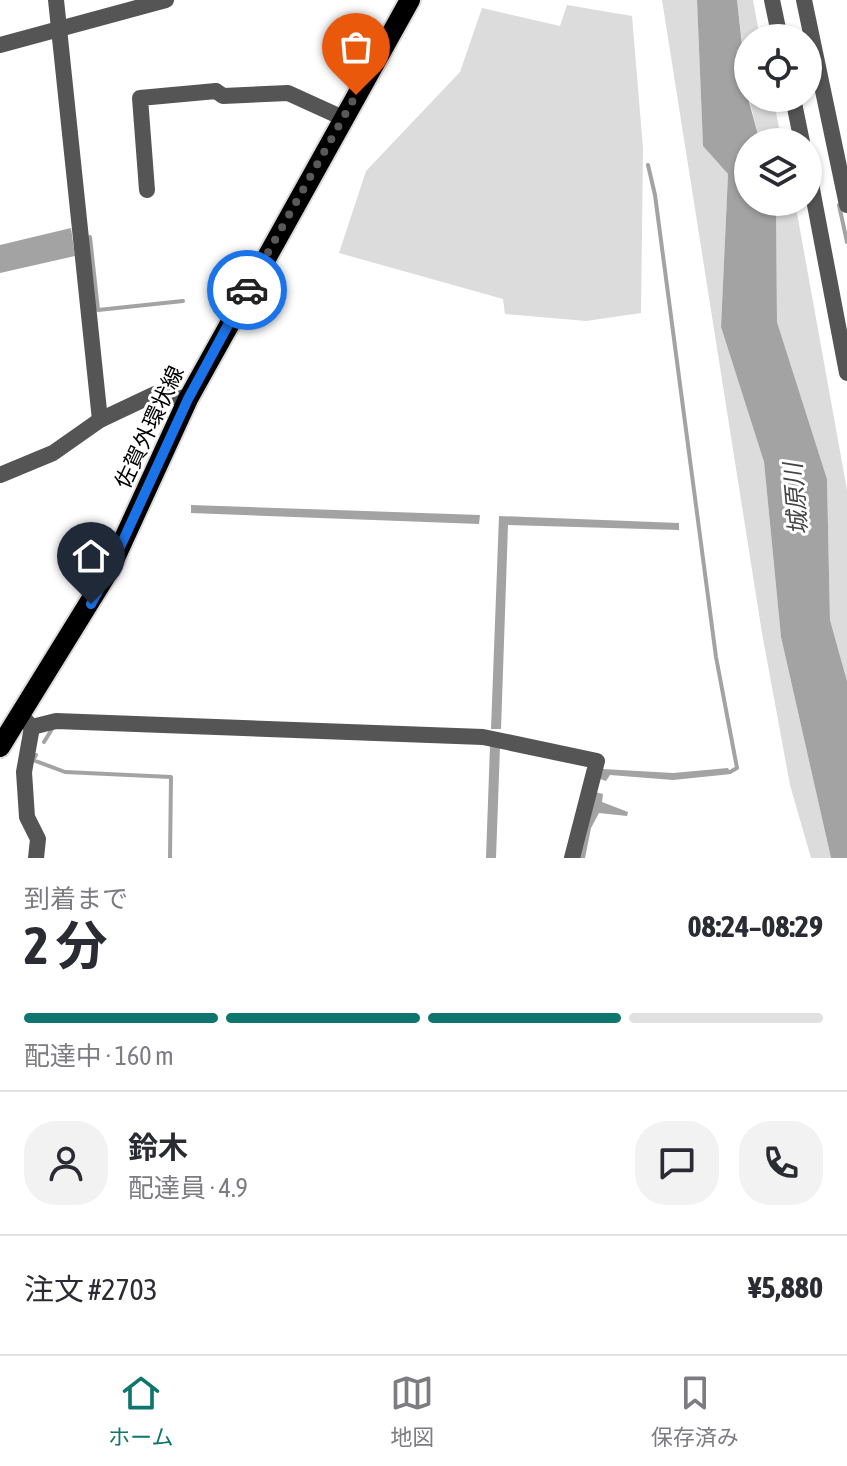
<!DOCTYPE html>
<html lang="ja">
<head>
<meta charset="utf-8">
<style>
  :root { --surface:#fff; --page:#f2f2f3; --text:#2b2b33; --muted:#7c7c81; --line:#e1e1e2; --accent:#0f766e }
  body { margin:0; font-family:"Asap Condensed","Noto Sans JP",sans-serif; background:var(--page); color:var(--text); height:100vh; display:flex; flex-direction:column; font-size:30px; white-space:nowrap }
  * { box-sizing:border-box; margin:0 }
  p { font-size:26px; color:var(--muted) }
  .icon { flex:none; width:44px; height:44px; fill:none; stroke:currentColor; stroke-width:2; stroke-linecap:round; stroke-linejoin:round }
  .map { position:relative; height:858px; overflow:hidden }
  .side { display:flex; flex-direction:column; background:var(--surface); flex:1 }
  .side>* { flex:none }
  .fabs { position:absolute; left:734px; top:24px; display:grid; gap:16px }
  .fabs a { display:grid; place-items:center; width:88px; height:88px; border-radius:50%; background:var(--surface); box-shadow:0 2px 6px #0004; font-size:40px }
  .pin { position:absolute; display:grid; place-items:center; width:68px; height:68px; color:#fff; margin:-82px -34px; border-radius:50% 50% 50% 0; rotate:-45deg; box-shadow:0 0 8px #0007 }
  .pin .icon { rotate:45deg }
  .courier { position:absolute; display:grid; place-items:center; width:80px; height:80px; margin:-40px; border:6px solid #1a73e8; border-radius:50%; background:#fff; color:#222; box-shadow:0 2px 10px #0007 }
  .headline em { font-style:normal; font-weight:700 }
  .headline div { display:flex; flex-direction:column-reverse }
  .headline { display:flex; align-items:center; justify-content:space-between; height:136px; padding:0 24px }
  h1 { font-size:52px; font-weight:700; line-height:60px }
  .bar { display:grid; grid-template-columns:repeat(4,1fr); gap:12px 8px; align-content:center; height:96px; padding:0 24px }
  .bar i { height:10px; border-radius:6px; background:var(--line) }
  .bar .current { background:var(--accent) }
  .bar p { grid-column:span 4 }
  .line { display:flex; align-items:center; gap:20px; padding:0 24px; border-top:2px solid var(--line) }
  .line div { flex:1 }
  .round { display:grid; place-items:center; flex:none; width:84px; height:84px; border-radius:32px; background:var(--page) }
  .tabs { display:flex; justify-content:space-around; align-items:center; height:112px; border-top:2px solid var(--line); background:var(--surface); font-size:22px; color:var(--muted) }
  .tabs a { display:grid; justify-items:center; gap:4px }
  .tabs .current { color:var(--accent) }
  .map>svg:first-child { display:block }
  .green { fill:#dcdcdc }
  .water { fill:#a3a3a3 }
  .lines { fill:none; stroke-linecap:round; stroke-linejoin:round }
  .stream { stroke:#a3a3a3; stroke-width:4 }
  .primary-casing { stroke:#dbdbdb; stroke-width:24 }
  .minor { stroke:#555; stroke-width:16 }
  .primary { stroke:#000; stroke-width:20 }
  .done { stroke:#595959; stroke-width:8; stroke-dasharray:0 14.4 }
  .route { stroke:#1a73e8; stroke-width:10 }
  .labels { text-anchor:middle; stroke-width:6; stroke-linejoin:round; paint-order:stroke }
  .street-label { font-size:22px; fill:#000; stroke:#fff }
  .water-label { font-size:24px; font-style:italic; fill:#444; stroke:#fff }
</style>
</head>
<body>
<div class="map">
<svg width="847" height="858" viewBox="0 0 847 858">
  <rect width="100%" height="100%" fill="#fff"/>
  <g class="green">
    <polygon points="662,0 697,0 703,146 728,174 721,327 764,462 781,637 831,858 811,858 790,785 762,633"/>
    <polygon points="737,0 753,0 760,38 748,38 748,89"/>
    <polygon points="567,5 632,16 643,148 641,313 586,321 505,314 503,299 339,253 366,171 460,72 482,8 560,26"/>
    <polygon points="749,98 773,98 782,142 760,142"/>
    <polygon points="776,202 795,202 847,490 847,681 830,620 827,479 777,322"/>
  </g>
  <g class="water">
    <polygon points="697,0 737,0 748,98 760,142 748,142 748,202 776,202 777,322 827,479 830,620 847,681 847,858 831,858 781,637 764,462 721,327 728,174 703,146"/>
    <polygon points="71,228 75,256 0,273 0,245"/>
    <polygon points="191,505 480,515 479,524 191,513"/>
    <polygon points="499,516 679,523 679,530 508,525 501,729 491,729"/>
    <polygon points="490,746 500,747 496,858 486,858"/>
    <polygon points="728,768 731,774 673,780 610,775 606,781 600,779 603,769 673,773"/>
    <polygon points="595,792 603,794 602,802 628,812 627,816 599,813 591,828 585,858 578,858"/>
  </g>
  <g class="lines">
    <g class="stream">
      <polyline points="648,165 655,195 716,657 737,768 730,772"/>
      <polyline points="839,205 847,242"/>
      <polyline points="90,237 98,310 183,301"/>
      <polyline points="44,742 52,729"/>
      <polyline points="36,755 33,760 65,772 171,777 170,858"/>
    </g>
    <g class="primary-casing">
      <polyline id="primary" points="0,747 110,569 188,399 410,0"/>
    </g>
    <g class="minor">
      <polyline points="56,0 100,420"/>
      <polyline points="772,0 780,38"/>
      <polyline points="804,0 847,205"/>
      <polyline points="0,45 166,0"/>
      <polyline points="793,98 802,142"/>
      <polyline points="808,168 847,373"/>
      <polyline points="147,190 140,98 216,91 223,96 288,93 343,118"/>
      <polyline points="0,475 53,453 100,420 155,394 188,399"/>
      <polyline points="20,715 32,727 56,721 483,737 597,761 572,858"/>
      <polyline points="32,727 24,772 27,817 38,839 36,858"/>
    </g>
    <use href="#primary" class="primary"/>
  </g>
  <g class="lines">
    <polyline class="done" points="247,290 356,95"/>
    <polyline class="route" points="91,604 110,569 188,399 247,290"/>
  </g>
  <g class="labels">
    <g class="street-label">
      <text transform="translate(149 427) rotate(-65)" y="8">佐賀外環状線</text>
    </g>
    <g class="water-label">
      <text transform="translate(796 499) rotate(-95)" y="8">城原川</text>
    </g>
  </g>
</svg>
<div class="fabs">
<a><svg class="icon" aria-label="locate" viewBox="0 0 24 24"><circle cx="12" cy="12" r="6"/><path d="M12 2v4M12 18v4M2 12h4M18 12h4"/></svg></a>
<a><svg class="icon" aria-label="layers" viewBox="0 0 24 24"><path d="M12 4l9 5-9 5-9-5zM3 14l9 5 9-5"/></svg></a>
</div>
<div class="pin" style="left:356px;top:95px;background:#ea580c"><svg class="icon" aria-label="bag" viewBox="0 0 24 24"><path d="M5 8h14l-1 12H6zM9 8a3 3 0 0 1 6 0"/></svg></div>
<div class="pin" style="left:91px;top:604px;background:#1f2937"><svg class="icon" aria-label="home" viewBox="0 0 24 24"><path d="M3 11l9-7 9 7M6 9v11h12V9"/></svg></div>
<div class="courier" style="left:247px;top:290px"><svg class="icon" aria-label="car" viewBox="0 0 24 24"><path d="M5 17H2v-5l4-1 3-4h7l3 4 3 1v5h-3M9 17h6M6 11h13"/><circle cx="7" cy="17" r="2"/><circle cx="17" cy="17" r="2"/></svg></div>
</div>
<section class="side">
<div class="headline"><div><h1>2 分</h1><p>到着まで</p></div><em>08:24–08:29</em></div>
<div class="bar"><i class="current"></i><i class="current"></i><i class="current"></i><i></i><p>配達中 · 160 m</p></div>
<div class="line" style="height:144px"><a class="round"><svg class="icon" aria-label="person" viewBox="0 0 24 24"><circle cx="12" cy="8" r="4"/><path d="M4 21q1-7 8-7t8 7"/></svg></a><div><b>鈴木</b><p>配達員 · 4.9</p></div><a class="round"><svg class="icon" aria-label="chat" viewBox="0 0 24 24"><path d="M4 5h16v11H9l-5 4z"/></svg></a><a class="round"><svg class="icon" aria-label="phone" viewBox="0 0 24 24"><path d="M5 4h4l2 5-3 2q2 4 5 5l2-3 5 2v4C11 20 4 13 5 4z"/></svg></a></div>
<div class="line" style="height:104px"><div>注文 #2703</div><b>¥5,880</b></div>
</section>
<nav class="tabs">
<a class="current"><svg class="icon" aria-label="home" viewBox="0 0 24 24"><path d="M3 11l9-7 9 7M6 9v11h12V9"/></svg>ホーム</a>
<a><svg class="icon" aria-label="map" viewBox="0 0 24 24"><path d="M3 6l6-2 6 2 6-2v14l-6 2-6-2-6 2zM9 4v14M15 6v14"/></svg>地図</a>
<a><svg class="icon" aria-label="saved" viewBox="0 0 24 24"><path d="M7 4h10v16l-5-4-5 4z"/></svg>保存済み</a>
</nav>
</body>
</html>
